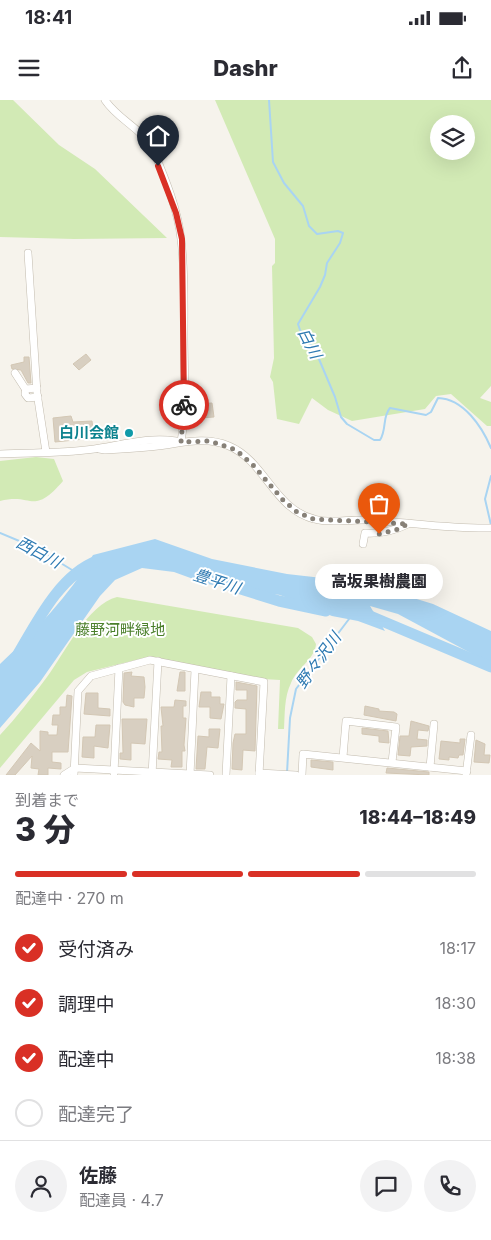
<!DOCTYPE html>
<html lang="ja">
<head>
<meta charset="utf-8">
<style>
  :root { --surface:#fff; --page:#f2f2f3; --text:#2b2b33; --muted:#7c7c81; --line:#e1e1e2; --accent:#d93025 }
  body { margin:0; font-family:Inter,"Noto Sans JP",sans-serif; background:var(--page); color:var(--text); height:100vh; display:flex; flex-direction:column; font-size:19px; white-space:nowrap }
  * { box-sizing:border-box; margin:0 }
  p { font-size:16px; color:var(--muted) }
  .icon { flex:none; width:28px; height:28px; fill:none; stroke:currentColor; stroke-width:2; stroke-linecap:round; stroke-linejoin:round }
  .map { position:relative; height:675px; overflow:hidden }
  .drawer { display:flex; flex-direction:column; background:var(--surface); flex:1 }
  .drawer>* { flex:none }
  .buttons { position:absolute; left:430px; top:15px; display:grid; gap:10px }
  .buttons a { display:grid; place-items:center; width:45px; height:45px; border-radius:50%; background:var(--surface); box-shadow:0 5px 20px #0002; font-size:25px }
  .pin { position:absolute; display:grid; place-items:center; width:42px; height:42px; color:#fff; margin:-51px -21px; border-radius:50% 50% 50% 0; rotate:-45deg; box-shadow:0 0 5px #0007 }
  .pin .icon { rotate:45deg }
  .courier { position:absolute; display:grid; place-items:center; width:50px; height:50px; margin:-25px; border:4px solid #d93025; border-radius:50%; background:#fff; color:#222; box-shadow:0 1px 6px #0007 }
  .bubble { position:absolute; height:35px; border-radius:18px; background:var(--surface); box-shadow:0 5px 20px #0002; font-size:16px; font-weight:800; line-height:35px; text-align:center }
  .headline em { font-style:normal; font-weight:800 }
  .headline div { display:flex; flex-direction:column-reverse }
  .headline { display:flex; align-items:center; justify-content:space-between; height:85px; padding:0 15px }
  h1 { font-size:32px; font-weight:800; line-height:38px }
  .bar { display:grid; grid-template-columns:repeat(4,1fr); gap:8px 5px; align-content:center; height:60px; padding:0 15px }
  .bar i { height:6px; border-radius:4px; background:var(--line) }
  .bar .active { background:var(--accent) }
  .bar p { grid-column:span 4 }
  .line { display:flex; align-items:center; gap:12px; padding:0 15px; border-top:1px solid var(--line) }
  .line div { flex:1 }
  .round { display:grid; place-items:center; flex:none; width:52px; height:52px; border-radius:26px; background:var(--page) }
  ol { padding:0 15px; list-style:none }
  li { display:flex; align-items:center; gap:15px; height:55px }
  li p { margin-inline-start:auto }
  li .icon { padding:5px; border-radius:50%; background:var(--accent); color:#fff; stroke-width:4 }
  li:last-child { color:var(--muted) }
  li i { width:28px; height:28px; border:2px solid var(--line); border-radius:50% }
  .status { display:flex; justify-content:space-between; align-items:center; height:35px; padding:0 25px; background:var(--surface); direction:ltr }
  .status svg { height:14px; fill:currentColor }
  header { display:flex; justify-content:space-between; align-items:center; height:65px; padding:0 15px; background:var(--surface); font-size:22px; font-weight:800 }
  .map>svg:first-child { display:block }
  .green { fill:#d2eab5; fill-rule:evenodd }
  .water { fill:#a9d4f2 }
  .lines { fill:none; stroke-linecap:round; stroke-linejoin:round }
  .stream { stroke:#a9d4f2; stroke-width:2 }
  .river { stroke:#a9d4f2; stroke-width:11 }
  .building { fill:#d8cfc1; stroke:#d3c7b4 }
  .minor-casing { stroke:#c2bbae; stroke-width:8 }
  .minor { stroke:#fff; stroke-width:7 }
  .done { stroke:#878178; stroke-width:5; stroke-dasharray:0 9 }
  .route { stroke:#d93025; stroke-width:6 }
  .culture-dot { fill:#0f9aa8; stroke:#fff; stroke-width:2 }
  .labels { text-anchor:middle; stroke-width:4; stroke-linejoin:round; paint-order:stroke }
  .culture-label { font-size:15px; font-weight:bold; fill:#0d838f; stroke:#fff; text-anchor:end }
  .park-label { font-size:15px; fill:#4a7f2a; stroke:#fff }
  .water-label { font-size:16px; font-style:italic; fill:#2e7ab2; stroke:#fff }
</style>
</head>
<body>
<div class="status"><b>18:41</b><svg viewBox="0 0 49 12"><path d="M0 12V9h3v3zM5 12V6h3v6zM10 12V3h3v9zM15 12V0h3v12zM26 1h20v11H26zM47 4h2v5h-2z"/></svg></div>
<header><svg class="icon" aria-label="menu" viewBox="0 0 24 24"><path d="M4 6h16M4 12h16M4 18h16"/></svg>Dashr<svg class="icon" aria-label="share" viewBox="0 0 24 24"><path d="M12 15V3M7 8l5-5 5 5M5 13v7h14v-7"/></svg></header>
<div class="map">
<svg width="491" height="675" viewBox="0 0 491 675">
  <rect width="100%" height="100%" fill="#f6f3ec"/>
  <g class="green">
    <polygon points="0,0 13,0 59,45 95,69 167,138 74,139 0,137"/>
    <path d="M215 0H491V286L480 298 491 302V326H487L451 294 436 296 425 309 352 321 328 310 312 298 299 324 277 319 273 282 270 277 274 258 272 166 275 163V139ZM439 24H466V51H439Z"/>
    <path d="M36 357 54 359 63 381C32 417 33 392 0 401V361Z"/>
    <path d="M117 497 298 528 312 537 316 544C315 559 297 568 291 583 284 597 285 614 284 629H278L280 580 263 579 148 557 87 572 74 580 0 668V635C17 617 32 597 47 577 64 554 88 504 117 497Z"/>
  </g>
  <path class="water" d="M155 439 212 459 287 474 340 480 407 496 433 504 491 531V564L398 514 370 506 385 531 358 521 332 516 280 495 207 484 174 472 142 468 115 480 100 496 40 582 0 628V564C35 531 69 496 93 455Z"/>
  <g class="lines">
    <g class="stream">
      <path d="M269 0 273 62 284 83 303 106 309 126 317 134 338 131 343 133 340 143 327 163 325 175 320 187 298 224 300 230 316 252 335 297 341 317 347 324 374 340H380C387 329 382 317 390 308L426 315 431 312 438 298C464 299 482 327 491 348"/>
      <polyline points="491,425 485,399 491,376"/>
      <polyline points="0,433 36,448 77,473"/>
      <polyline points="287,673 290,618 296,589 349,519"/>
    </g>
    <g class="river">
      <polyline points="228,485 279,501 326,511"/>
      <polyline points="363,513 491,567"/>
      <path d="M18 554C37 522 60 475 97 461"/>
    </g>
  </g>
  <g class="building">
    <polygon points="86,254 91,260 79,270 73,264"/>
    <polygon points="24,257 29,257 31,283 28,283 21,270 12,269 11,265 24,262"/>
    <polygon points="212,303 214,317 200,318 198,304"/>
    <polygon points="71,316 73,322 92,321 94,338 55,342 53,318"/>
    <polygon points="132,572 131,576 144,577 145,587 144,598 134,598 134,607 125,605 123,602 124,573"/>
    <polygon points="180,572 185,572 185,591 177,591"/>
    <polygon points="236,582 257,586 255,651 243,650 242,670 232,669 233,643 235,634 246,634 246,609 235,608 235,602 237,600 247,600 247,590 236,590"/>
    <polygon points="201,592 211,592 211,597 220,597 220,604 224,604 221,619 210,618 210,607 199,607"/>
    <polygon points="86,593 98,593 98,608 110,609 110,616 84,614"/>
    <polygon points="67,595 72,596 68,652 52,652 52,662 61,663 61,669 48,668 48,675 38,675 39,669 31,668 32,656 15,675 6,675 31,643 40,651 40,631 48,632 48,635 57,635 58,625 52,625 53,615 60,615 60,607 66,607"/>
    <polygon points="175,600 186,601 186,606 183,606 183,618 186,618 184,645 185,651 182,651 182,667 171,667 172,660 158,659 159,652 162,652 161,626 163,626 161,607 174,607"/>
    <polygon points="365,606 379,609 379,611 394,612 397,614 396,621 364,615"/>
    <polygon points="122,619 147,619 145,644 131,643 131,660 120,659 120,653 123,653"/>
    <polygon points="411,621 429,626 428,631 418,630 417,639 427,640 427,646 411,647 410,656 398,655 400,636 409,636"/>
    <polygon points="96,625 110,625 108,648 94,646 94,658 82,657 83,637 95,637"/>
    <polygon points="362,628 388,631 389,643 379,642 379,636 362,634"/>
    <polygon points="209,629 220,629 218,648 207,647 205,669 196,669 198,636 209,637"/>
    <polygon points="460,639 465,639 463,655 459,655 458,658 449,657 449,660 439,659 441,641 460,643"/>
    <polygon points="476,640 485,644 484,655 490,655 489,663 474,662"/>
    <polygon points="311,660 333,662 333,670 311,667"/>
    <polygon points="387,668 429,672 429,675 386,673"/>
  </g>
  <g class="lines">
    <g class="minor-casing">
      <g id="minor">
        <path d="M105 0C118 20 145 30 154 52 165 78 178 110 181 139 185 170 184 203 184 235 184 270 187 306 181 342"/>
        <polyline points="28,153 37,293 46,352"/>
        <polyline points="15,273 26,290"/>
        <polyline points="37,288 26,289 25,294 28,298 38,297"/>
        <path d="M99 349 105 350C123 349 141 348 158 346 182 343 206 336 229 346 265 361 274 409 314 419 331 424 349 419 367 420 408 422 449 429 491 428"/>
        <path d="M0 354C33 352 68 354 100 348 125 344 150 337 176 341"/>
        <path d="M363 444 365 433C381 434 394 431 408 424"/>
        <polyline points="343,657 346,621 396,627 392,662"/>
        <polyline points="430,667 434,624"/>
        <polyline points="114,673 119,568"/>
        <polyline points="259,673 296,675"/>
        <polyline points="64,675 75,668 210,675"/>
        <polyline points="74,675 78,591 91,576 150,560 264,582 259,675"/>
        <polyline points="152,675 158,561"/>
        <polyline points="190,675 195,570"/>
        <polyline points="226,675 231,576"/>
        <polyline points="302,675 303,654 467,671"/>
        <polyline points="466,675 471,635"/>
      </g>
    </g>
    <use href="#minor" class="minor"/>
  </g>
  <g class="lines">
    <polyline class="done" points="184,305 181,342 210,341 236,350 254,366 283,400 297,412 313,419 408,424 396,430 379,434"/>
    <polyline class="route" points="158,66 176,113 182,139 184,305"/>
  </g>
  <circle class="culture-dot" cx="129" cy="333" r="5"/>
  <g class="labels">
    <g class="culture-label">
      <text x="119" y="338">白川会館</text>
    </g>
    <g class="park-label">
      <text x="120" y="535">藤野河畔緑地</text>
    </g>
    <g class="water-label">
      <text transform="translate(310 243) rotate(63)" y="6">白川</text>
      <text transform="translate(39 452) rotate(28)" y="6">西白川</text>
      <text transform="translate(217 481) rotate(18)" y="6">豊平川</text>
      <text transform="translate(318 560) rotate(-54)" y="6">野々沢川</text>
    </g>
  </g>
</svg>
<div class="buttons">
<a><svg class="icon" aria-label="layers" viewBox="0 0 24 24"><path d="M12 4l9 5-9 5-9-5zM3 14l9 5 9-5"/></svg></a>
</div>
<div class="pin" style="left:379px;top:434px;background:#ea580c"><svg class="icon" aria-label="bag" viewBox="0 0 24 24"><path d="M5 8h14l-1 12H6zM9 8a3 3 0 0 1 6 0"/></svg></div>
<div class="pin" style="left:158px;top:66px;background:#1f2937"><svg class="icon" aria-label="home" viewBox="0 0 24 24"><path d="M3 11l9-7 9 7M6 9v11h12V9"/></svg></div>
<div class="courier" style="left:184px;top:305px"><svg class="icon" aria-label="bike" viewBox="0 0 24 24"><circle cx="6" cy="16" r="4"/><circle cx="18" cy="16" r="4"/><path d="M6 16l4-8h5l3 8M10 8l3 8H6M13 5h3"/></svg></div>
<div class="bubble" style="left:315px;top:464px;width:128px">高坂果樹農園</div>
</div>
<section class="drawer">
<div class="headline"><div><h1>3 分</h1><p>到着まで</p></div><em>18:44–18:49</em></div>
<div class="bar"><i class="active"></i><i class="active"></i><i class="active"></i><i></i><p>配達中 · 270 m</p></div>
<ol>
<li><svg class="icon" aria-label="check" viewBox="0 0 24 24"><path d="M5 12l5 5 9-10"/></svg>受付済み<p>18:17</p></li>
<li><svg class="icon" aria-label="check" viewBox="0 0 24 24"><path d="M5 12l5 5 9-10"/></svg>調理中<p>18:30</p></li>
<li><svg class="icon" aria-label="check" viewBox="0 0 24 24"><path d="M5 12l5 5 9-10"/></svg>配達中<p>18:38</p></li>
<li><i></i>配達完了</li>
</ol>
<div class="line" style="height:90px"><a class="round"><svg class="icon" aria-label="person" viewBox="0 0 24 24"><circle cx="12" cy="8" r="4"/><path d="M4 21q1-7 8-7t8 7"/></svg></a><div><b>佐藤</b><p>配達員 · 4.7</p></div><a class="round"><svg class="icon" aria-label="chat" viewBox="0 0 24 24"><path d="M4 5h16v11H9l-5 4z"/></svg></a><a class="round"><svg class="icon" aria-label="phone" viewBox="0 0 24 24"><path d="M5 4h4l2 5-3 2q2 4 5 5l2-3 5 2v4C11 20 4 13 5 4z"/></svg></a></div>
</section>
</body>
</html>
